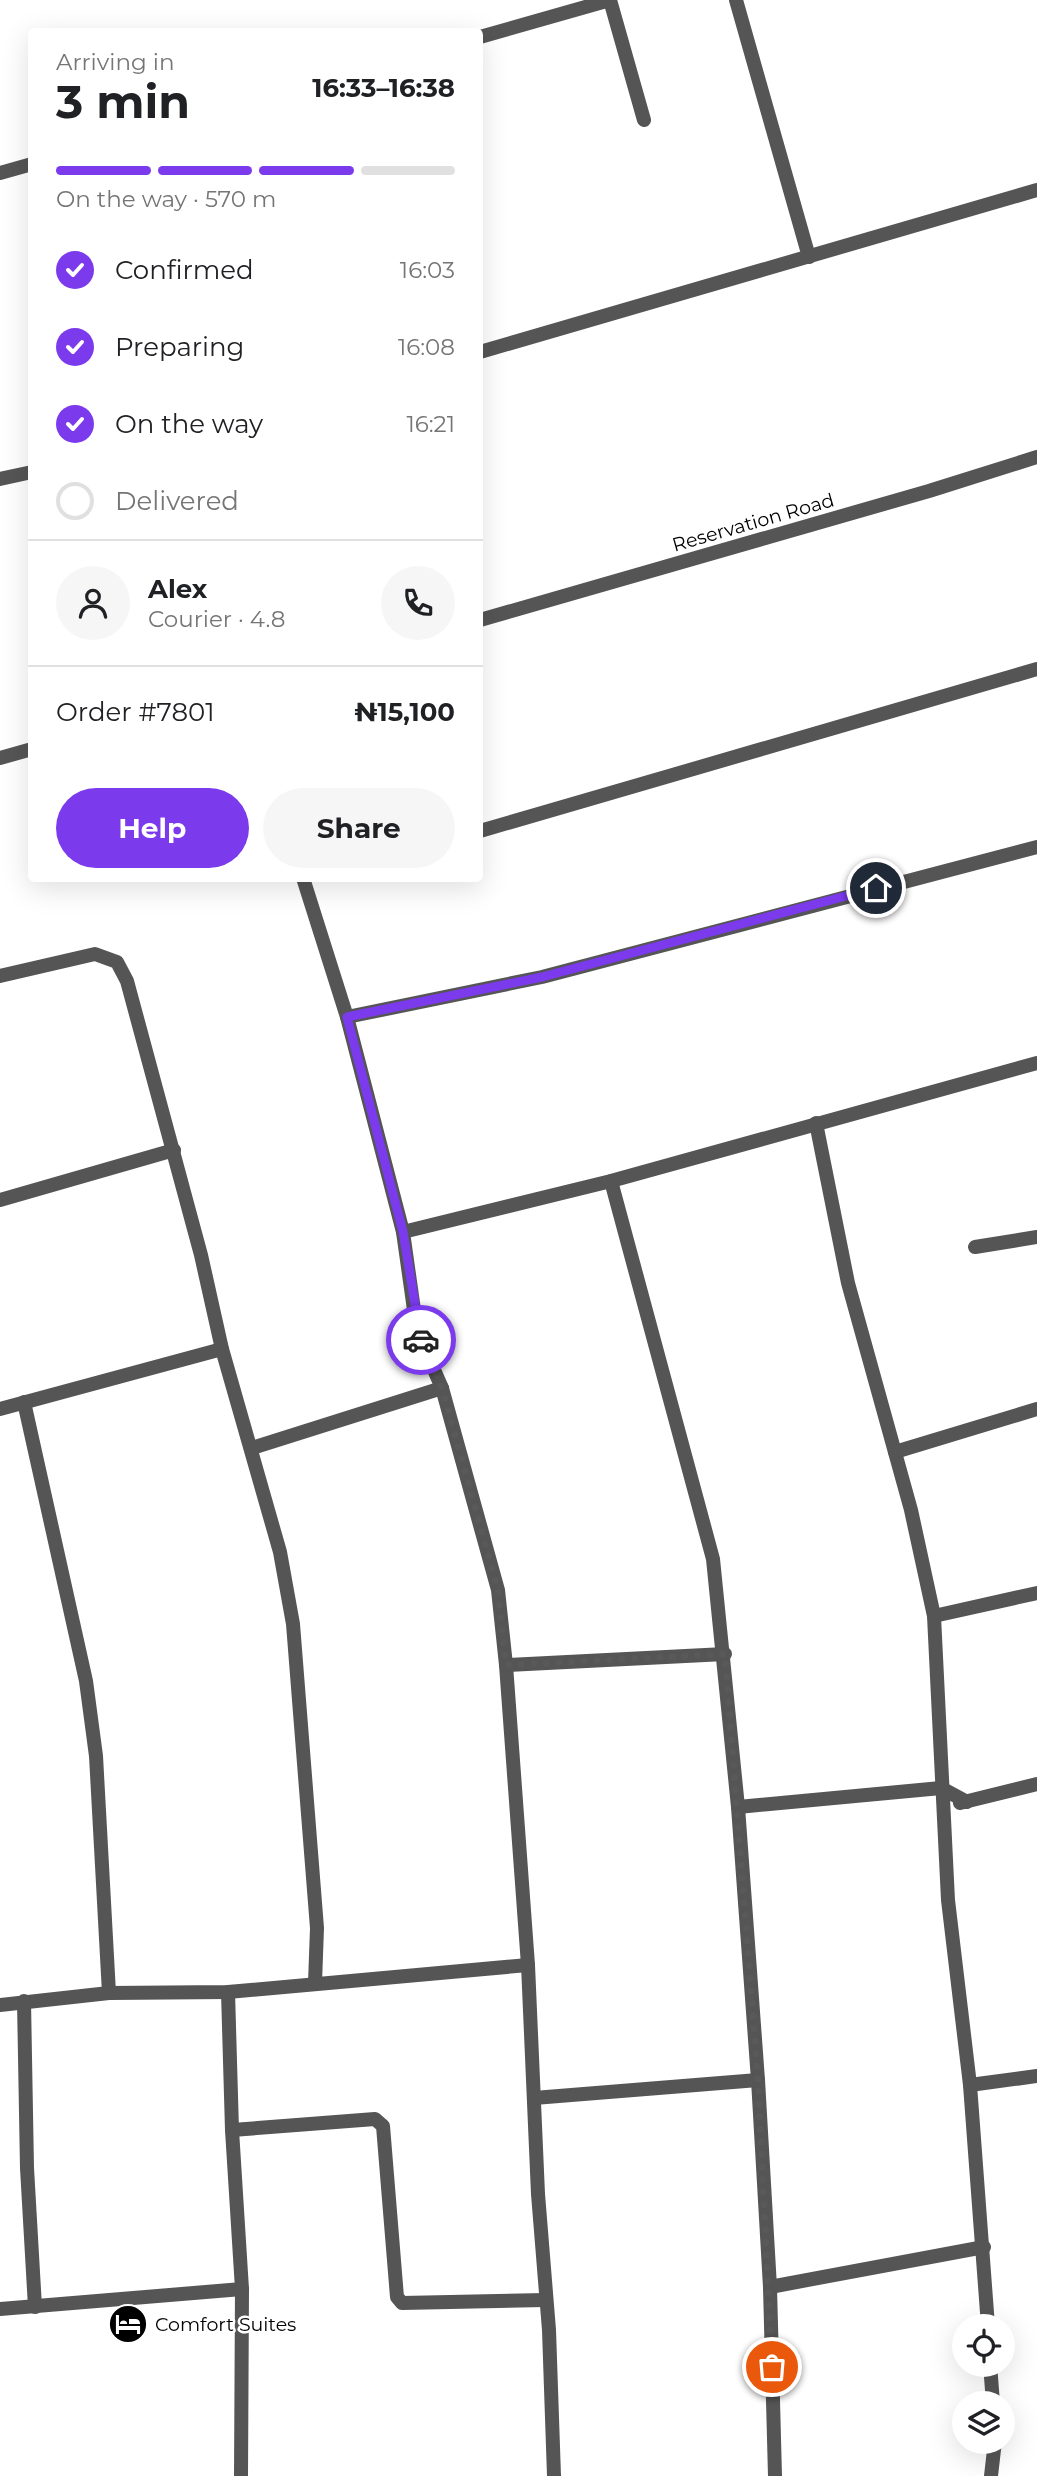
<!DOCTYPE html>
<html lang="en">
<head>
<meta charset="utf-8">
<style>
  :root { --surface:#fff; --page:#f6f6f6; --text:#202124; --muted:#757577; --line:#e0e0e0; --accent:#7c3aed }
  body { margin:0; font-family:Montserrat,sans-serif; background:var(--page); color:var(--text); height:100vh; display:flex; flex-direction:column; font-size:26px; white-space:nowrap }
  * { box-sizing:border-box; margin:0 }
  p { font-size:23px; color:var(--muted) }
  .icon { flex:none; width:38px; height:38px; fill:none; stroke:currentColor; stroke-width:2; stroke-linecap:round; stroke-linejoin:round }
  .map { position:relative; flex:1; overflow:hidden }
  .panel { position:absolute; left:28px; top:28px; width:455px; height:854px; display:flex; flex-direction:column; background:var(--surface); border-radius:7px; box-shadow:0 7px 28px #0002 }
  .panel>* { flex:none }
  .fabs { position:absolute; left:952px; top:2314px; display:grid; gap:14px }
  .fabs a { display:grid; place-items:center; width:63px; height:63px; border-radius:50%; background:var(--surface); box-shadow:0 7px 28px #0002; font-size:35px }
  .pin { position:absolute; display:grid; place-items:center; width:60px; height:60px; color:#fff; margin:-30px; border:4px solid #fff; border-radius:50%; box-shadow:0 2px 7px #0007 }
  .courier { position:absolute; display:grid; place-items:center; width:70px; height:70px; margin:-35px; border:5px solid #7c3aed; border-radius:50%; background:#fff; color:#222; box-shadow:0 2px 9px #0007 }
  .summary em { font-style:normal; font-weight:700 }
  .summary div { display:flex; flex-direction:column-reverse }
  .summary { display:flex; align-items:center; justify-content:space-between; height:119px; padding:0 28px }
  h1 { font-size:46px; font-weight:700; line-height:52px }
  .bar { display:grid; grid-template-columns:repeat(4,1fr); gap:10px 7px; align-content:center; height:84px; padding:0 28px }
  .bar i { height:9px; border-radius:5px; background:var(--line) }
  .bar .on { background:var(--accent) }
  .bar p { grid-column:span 4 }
  .line { display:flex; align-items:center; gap:18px; padding:0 28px; border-top:2px solid var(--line) }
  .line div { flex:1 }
  .round { display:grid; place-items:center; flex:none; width:74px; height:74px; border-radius:37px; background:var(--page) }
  ol { padding:0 28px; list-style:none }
  li { display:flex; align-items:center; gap:21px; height:77px }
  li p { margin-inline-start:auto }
  li .icon { padding:7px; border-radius:50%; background:var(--accent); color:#fff; stroke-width:4 }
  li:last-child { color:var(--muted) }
  li i { width:38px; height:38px; border:4px solid var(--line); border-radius:50% }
  .action { display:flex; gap:14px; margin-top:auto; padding:14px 28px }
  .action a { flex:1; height:80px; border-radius:42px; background:var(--accent); color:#fff; font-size:28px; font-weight:700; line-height:80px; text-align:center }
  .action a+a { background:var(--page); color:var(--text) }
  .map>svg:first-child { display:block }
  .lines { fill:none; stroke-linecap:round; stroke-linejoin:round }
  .minor { stroke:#555; stroke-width:14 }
  .done { stroke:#595959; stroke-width:7; stroke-dasharray:0 12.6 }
  .route { stroke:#7c3aed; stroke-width:9 }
  .labels { text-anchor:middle; stroke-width:5; stroke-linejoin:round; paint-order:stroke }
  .street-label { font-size:19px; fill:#000; stroke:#fff }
  .poi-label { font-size:19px; fill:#000; stroke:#fff; text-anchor:start }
</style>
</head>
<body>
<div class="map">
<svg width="1037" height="2476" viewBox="0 0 1037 2476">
  <rect width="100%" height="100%" fill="#fff"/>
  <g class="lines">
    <g class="minor">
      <polyline points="610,0 644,120"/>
      <polyline points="736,0 809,257"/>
      <polyline points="480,37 610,0"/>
      <polyline points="0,173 32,164"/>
      <polyline points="480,352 1037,190"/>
      <polyline points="0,479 32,472"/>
      <polyline points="480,620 929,491 1037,457"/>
      <polyline points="0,758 32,749"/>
      <polyline points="480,831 1037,669"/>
      <polyline points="303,878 347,1017 403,1232 417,1331 442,1388 498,1590 506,1665 528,1965 538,2194 549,2330 554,2476"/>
      <polyline points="0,976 95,954 117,962 127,981 201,1255 222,1349 280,1552 293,1624 317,1928 315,1983"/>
      <polyline points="347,1017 542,977 1037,847"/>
      <polyline points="816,1123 848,1283 911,1510 934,1616 948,1900 970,2085 988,2326"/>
      <polyline points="611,1181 713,1559 738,1807 758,2080 770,2287 775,2476"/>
      <polyline points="0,1200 174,1150"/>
      <polyline points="403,1232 611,1181 1037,1063"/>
      <polyline points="975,1247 1037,1237"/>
      <polyline points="24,1402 86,1681 96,1756 109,1993"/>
      <polyline points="0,1409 222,1349"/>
      <polyline points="252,1448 442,1388"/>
      <polyline points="895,1452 1037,1409"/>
      <polyline points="934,1616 1037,1593"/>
      <polyline points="506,1665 725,1654"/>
      <polyline points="960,1803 1037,1784"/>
      <polyline points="738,1807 941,1788 967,1802"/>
      <polyline points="228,1992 232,2130 242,2289 241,2476"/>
      <polyline points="24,2001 27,2168 35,2307"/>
      <polyline points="0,2005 109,1993 228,1992 528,1965"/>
      <polyline points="970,2085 1037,2076"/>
      <polyline points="534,2098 758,2080"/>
      <polyline points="232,2130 375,2119 383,2126 397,2297 402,2303 545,2300"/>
      <polyline points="770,2287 984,2247"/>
      <polyline points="0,2309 242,2289"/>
      <polyline points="990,2364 993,2403"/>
      <polyline points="991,2476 995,2441"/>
    </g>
  </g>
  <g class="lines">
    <polyline class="done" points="421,1340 442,1388 498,1590 506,1665 725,1654 758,2080 772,2367"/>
    <polyline class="route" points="421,1340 403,1232 347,1017 542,977 876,888"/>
  </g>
  <defs>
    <g id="hotel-disc" transform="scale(2.0125)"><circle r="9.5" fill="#000" stroke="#fff"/><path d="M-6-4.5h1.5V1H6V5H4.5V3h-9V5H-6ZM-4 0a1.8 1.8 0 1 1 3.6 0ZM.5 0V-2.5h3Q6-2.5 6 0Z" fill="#fff"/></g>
  </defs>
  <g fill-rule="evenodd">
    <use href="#hotel-disc" x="128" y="2324"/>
  </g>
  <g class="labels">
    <g class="street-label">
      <text transform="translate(753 522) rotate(-16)" y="7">Reservation Road</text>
    </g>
    <g class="poi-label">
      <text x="155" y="2331">Comfort Suites</text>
    </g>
  </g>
</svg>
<div class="fabs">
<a><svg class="icon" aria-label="locate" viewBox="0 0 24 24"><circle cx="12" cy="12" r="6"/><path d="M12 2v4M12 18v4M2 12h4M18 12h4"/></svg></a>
<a><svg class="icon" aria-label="layers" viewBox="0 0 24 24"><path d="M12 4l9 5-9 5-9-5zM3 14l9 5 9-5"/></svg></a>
</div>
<div class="pin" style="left:772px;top:2367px;background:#ea580c"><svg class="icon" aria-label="bag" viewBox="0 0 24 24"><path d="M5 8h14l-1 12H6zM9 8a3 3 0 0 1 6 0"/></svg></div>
<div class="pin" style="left:876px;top:888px;background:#1f2937"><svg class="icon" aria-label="home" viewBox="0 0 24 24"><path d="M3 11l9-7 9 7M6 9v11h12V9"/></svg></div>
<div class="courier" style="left:421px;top:1340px"><svg class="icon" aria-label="car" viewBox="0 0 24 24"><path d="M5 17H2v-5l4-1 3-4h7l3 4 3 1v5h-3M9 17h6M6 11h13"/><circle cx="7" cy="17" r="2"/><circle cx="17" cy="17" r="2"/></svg></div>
<section class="panel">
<div class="summary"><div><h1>3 min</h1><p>Arriving in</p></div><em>16:33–16:38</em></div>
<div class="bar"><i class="on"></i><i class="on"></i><i class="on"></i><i></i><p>On the way · 570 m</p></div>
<ol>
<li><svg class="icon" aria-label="check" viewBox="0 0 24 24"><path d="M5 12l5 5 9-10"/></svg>Confirmed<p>16:03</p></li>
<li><svg class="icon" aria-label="check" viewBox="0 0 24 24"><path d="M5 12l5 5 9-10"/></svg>Preparing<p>16:08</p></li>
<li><svg class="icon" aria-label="check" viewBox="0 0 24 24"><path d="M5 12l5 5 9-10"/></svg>On the way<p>16:21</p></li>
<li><i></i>Delivered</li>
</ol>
<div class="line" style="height:126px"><a class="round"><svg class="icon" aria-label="person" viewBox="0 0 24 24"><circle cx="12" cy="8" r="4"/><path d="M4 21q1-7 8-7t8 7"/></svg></a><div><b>Alex</b><p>Courier · 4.8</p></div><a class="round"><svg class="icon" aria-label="phone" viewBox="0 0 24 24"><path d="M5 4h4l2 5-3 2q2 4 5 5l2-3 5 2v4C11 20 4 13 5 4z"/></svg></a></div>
<div class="line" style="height:91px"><div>Order #7801</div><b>₦15,100</b></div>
<div class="action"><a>Help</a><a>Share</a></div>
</section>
</div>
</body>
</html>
